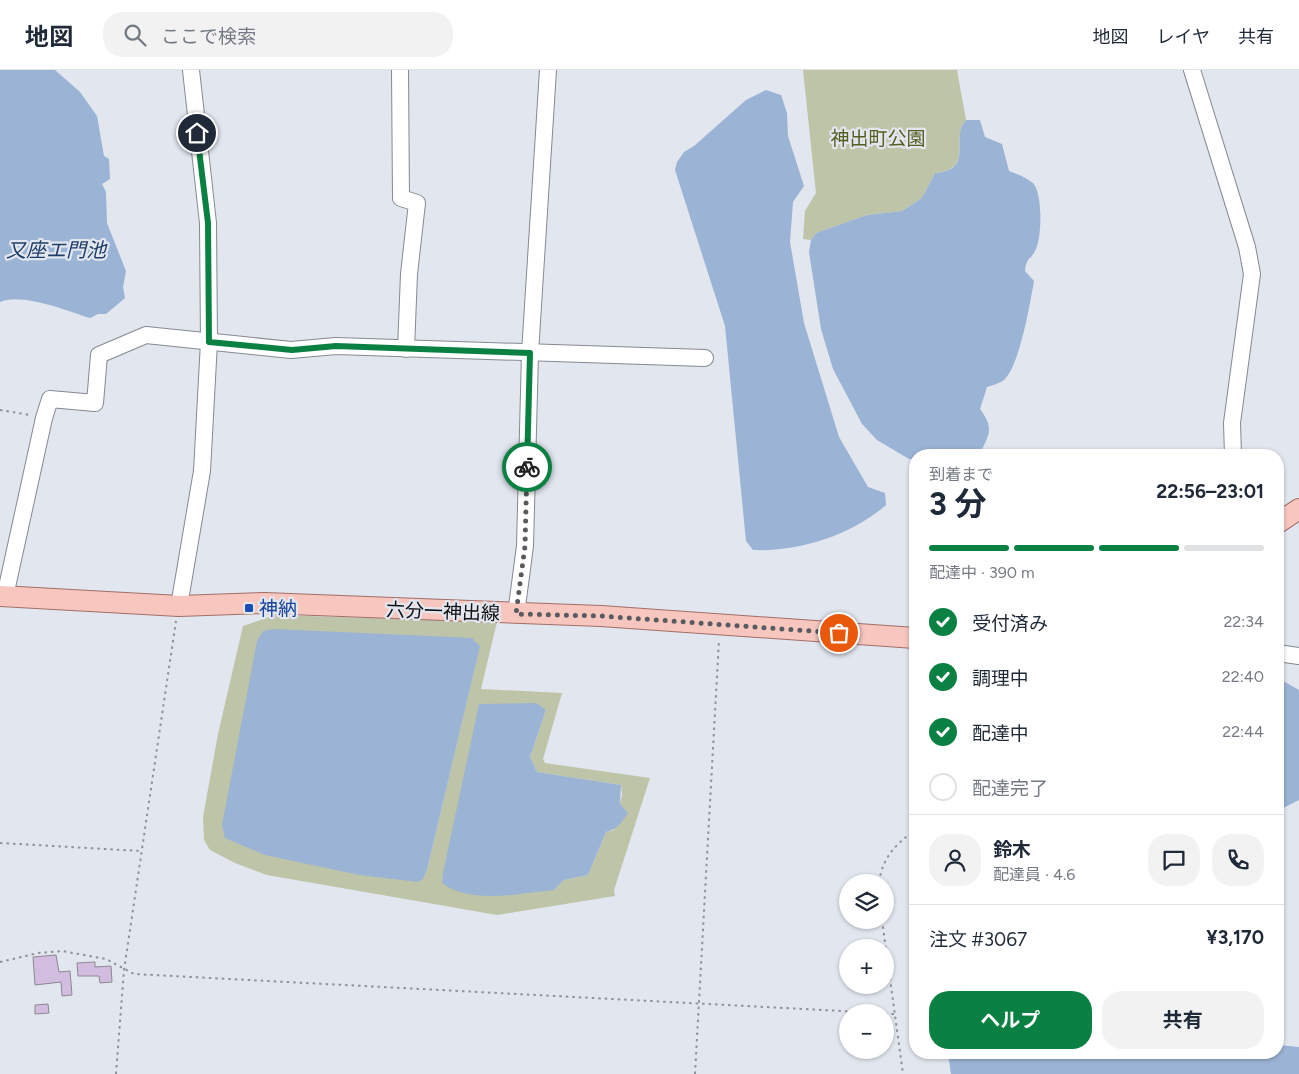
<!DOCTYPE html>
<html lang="ja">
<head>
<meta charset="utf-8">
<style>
  :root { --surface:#fff; --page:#f2f2f3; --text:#1f2937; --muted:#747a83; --line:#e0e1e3; --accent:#0b8043 }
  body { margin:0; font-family:Figtree,"Noto Sans JP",sans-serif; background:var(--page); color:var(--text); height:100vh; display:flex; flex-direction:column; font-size:19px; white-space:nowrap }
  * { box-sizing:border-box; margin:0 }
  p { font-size:16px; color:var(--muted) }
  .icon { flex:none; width:28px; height:28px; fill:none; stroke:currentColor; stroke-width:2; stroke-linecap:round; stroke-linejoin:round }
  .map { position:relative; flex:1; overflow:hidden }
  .sheet { position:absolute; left:909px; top:379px; width:375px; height:610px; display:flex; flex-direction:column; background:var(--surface); border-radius:20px; box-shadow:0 1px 4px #0004 }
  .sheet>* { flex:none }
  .tools { position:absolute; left:839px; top:804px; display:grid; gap:10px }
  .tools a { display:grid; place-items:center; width:55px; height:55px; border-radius:50%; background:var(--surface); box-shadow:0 1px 4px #0004; font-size:25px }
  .pin { position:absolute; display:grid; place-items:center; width:42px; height:42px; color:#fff; margin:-21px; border:2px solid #fff; border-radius:50%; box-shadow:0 1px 5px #0007 }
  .courier { position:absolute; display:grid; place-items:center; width:50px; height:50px; margin:-25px; border:4px solid #0b8043; border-radius:50%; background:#fff; color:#222; box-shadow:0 1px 6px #0007 }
  .head em { font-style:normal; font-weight:700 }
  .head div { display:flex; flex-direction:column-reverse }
  .head { display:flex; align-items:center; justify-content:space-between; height:85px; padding:0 20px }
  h1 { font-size:32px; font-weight:700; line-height:38px }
  .bar { display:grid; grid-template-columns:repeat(4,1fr); gap:8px 5px; align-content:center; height:60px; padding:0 20px }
  .bar i { height:6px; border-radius:4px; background:var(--line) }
  .bar .active { background:var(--accent) }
  .bar p { grid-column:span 4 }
  .line { display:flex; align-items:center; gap:12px; padding:0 20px; border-top:1px solid var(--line) }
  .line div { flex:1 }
  .round { display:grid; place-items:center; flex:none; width:52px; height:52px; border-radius:20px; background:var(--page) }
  ol { padding:0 20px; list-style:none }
  li { display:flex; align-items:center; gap:15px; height:55px }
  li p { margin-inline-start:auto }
  li .icon { padding:5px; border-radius:50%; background:var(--accent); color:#fff; stroke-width:4 }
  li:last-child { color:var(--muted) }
  li i { width:28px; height:28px; border:2px solid var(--line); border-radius:50% }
  .primary-button { display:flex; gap:10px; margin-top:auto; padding:10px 20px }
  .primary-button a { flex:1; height:58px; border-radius:20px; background:var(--accent); color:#fff; font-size:20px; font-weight:700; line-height:58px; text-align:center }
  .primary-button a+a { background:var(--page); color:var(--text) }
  header { display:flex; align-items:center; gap:30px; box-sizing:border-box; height:70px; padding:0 25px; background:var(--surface); border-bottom:1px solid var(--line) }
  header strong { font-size:24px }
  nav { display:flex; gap:28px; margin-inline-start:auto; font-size:18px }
  .search { width:350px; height:45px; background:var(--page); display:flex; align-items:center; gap:12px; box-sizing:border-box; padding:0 18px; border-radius:20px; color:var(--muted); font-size:19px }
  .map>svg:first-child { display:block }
  .green { fill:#bec4a8; fill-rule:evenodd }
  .water { fill:#9bb3d4 }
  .building { fill:#d2bde1; stroke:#8c8790 }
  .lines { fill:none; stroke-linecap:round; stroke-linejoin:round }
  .minor-casing { stroke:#868992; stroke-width:18 }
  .major-casing { stroke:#a26e68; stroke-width:22 }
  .path { stroke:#909299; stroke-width:2; stroke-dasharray:2.5 4; stroke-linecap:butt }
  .minor { stroke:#fff; stroke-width:16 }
  .major { stroke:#f7c7bf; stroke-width:20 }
  .done { stroke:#595b60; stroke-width:5; stroke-dasharray:0 9 }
  .route { stroke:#0b8043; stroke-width:6 }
  .transit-dot { fill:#1a4fb4; stroke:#e2e6ef; stroke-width:2 }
  .labels { text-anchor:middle; stroke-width:4.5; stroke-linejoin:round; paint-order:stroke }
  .park-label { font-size:19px; fill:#555d1f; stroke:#e2e6ef }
  .transit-label { font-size:19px; fill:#164399; stroke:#e2e6ef; text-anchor:start }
  .street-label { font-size:19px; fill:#0f1013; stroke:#e2e6ef }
  .water-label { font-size:20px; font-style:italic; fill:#1d3c68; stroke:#e2e6ef }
</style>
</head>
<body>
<header>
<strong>地図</strong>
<div class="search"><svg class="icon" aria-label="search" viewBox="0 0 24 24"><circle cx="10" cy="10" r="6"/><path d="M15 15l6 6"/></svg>ここで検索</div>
<nav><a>地図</a><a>レイヤ</a><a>共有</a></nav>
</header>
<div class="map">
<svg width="1299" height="1004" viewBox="0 0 1299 1004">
  <rect width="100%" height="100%" fill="#e2e6ef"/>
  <g class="green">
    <path d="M803 0H957L966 50C949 67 976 99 935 103L922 128 902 141 867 145 816 163 811 170 803 169 805 141 816 123Z"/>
    <path d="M275 545 497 552 481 619 562 623 543 689 545 693 650 708 614 820 615 826 497 845 267 805 235 793 210 780 204 770 203 747 218 664 243 556ZM480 575 427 800 423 809ZM479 634 546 640 530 687 537 702 621 715 622 725 614 760 606 762 588 805 564 810 554 820Z"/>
  </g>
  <g class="water">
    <path d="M0 0H55L80 22 97 46 104 86 109 89 110 109 102 114 106 122 107 153 126 201 123 217 125 228 106 244H98L90 248C68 241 21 222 0 232Z"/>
    <path d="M766 20 781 25 787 43 788 66 804 116 793 132 790 172 804 253 839 367 868 417 885 423 886 435C852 465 799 482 753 480L746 471 725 256 675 100 677 92 684 82 694 76 746 30Z"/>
    <path d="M966 50H980L985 67 1002 74 1009 101C1017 104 1026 107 1033 113 1043 124 1042 169 1035 181 1030 191 1027 186 1025 201L1034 211C1030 234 1020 293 1005 309 1001 313 993 315 987 317L980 339C994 358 990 364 979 385H961L953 379 938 382 934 385H915V389H909L877 370 862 354 833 299 821 259 809 182 811 170 816 163 867 145 902 141 922 128 935 103C976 100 949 67 966 50Z"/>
    <polygon points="274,559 472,568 480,576 427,800 423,809 418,812 359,805 265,785 225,768 222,755 257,571 263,561"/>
    <polygon points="1278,608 1299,620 1299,730 1281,739 1278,772"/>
    <path d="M536 633 546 640 530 687 537 702 621 715 620 734 628 743C621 753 618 759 606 762L588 805 564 810 554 820C520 823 471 835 442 813L443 803 479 634Z"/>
    <polygon points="1278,975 1299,977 1299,1004 951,1004 948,983 1278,982"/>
  </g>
  <g class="building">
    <polygon points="56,885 59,902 70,901 72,925 62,926 61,912 35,915 33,887"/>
    <polygon points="95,892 95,897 111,896 112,912 100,913 99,906 78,906 77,893"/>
    <polygon points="48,934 49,943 35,944 35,935"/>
  </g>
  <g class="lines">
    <g class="minor-casing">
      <g id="minor">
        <polyline points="400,0 401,128 417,133 409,204 406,279"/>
        <polyline points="1192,0 1247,177 1252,204 1232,353 1233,385"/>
        <polyline points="5,526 44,348 50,329 95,333 99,285 146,265 291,280 336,276 705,288"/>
        <polyline points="179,536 202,401 209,272 208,153 191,0"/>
        <polyline points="516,544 525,476 530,283 548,0"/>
        <polyline points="1278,583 1299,586"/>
      </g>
    </g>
    <g class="major-casing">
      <g id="major">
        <polyline points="1278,453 1299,439"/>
        <polyline points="0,526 179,536 264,533 601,546 915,568"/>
      </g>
    </g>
    <g class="path">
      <polyline points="0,340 30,345"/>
      <polyline points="0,773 141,781"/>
      <path d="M879 812C883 787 895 775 915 760"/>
      <polyline points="882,850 903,1004"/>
      <polyline points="0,892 38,883 62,881 106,889 134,904 861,942"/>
      <polyline points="885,944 894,944"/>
      <polyline points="116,1004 124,900 176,551"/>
      <polyline points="695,1004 719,570"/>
    </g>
    <use href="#minor" class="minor"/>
    <use href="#major" class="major"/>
  </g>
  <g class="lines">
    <polyline class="done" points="527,397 525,476 516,544 601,546 839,563"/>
    <polyline class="route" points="197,63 208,153 209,272 292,280 336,276 530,283 527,397"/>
  </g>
  <rect class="transit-dot" x="244" y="533" width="10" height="10" rx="2.5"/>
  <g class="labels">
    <g class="park-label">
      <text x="878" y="75">神出町公園</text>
    </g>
    <g class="transit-label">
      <text x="259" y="545">神納</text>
    </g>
    <g class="street-label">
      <text transform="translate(443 541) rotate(2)" y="7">六分一神出線</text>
    </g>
    <g class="water-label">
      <text x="56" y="187">又座エ門池</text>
    </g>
  </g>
</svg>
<div class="tools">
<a><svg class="icon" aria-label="layers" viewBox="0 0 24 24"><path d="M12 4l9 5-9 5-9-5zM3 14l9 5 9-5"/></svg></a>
<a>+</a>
<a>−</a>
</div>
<div class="pin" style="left:839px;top:563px;background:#ea580c"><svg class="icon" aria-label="bag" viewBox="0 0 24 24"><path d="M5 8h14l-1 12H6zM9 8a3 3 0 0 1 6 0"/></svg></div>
<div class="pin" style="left:197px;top:63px;background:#1f2937"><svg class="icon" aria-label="home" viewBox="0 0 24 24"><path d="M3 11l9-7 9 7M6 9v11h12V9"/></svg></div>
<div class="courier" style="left:527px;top:397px"><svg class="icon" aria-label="bike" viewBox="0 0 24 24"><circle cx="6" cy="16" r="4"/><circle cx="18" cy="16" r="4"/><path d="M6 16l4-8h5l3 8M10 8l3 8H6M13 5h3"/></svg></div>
<section class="sheet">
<div class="head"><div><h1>3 分</h1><p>到着まで</p></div><em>22:56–23:01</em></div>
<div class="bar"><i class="active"></i><i class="active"></i><i class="active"></i><i></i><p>配達中 · 390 m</p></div>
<ol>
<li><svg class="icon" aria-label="check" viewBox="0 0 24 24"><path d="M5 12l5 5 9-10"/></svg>受付済み<p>22:34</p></li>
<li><svg class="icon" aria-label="check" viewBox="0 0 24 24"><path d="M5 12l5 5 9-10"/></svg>調理中<p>22:40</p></li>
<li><svg class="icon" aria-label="check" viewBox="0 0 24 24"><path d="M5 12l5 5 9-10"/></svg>配達中<p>22:44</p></li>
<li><i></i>配達完了</li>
</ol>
<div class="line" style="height:90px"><a class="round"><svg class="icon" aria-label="person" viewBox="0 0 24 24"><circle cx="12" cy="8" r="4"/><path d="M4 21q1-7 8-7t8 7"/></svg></a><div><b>鈴木</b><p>配達員 · 4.6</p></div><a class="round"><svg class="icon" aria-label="chat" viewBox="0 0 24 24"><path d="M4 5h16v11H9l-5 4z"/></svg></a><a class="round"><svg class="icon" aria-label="phone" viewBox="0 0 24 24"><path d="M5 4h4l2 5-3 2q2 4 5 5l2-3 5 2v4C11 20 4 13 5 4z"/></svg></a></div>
<div class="line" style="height:65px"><div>注文 #3067</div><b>¥3,170</b></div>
<div class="primary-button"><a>ヘルプ</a><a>共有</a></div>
</section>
</div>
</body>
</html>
